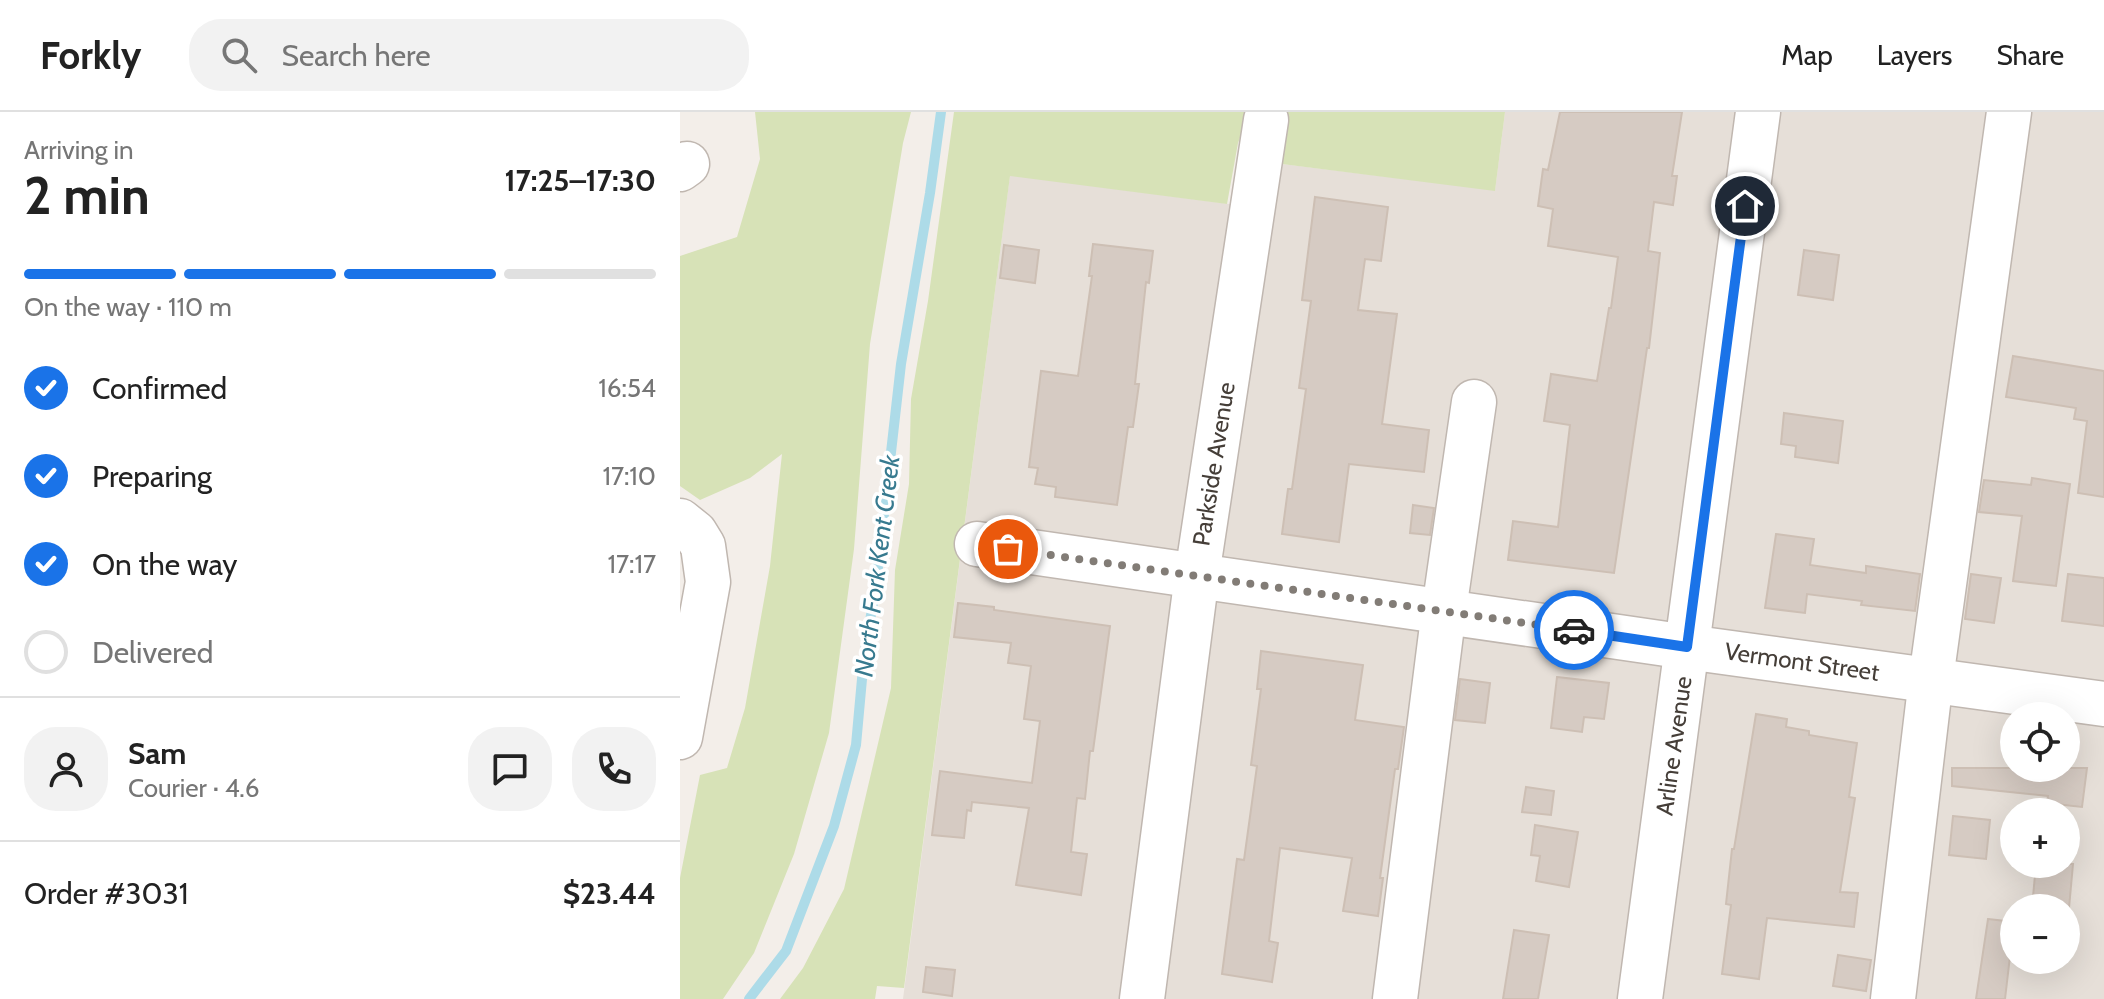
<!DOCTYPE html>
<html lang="en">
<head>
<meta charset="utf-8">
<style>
  :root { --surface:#fff; --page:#f2f2f2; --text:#222; --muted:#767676; --line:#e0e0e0; --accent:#1a73e8 }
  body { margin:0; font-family:Cabin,sans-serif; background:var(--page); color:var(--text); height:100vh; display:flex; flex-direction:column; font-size:30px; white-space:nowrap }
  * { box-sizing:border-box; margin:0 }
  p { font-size:26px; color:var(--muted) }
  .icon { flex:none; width:44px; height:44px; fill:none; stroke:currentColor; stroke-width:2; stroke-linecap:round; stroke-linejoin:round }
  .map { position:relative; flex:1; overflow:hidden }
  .details { display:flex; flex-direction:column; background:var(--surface); width:680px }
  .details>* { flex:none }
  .buttons { position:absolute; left:1320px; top:590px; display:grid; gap:16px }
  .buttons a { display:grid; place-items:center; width:80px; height:80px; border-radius:50%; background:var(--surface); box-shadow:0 8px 32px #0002; font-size:40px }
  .pin { position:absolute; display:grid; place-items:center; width:68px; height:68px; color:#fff; margin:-34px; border:4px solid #fff; border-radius:50%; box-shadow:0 2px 8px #0007 }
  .courier { position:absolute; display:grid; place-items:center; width:80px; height:80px; margin:-40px; border:6px solid #1a73e8; border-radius:50%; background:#fff; color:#222; box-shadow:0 2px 10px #0007 }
  .headline em { font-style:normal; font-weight:800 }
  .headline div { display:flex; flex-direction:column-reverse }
  .headline { display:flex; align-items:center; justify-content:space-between; height:136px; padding:0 24px }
  h1 { font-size:52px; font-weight:800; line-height:60px }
  .bar { display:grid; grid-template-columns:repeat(4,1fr); gap:12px 8px; align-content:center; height:96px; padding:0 24px }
  .bar i { height:10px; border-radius:6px; background:var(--line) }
  .bar .current { background:var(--accent) }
  .bar p { grid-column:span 4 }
  .line { display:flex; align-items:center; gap:20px; padding:0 24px; border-top:2px solid var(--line) }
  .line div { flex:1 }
  .round { display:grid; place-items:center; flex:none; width:84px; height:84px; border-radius:32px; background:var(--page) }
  ol { padding:0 24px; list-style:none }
  li { display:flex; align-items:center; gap:24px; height:88px }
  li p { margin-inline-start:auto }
  li .icon { padding:8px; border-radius:50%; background:var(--accent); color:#fff; stroke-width:4 }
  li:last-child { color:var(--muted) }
  li i { width:44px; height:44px; border:4px solid var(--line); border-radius:50% }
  header { display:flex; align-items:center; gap:48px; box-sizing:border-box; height:112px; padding:0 40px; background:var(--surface); border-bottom:2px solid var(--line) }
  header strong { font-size:38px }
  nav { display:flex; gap:44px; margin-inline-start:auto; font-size:28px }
  .search { width:560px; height:72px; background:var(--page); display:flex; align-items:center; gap:20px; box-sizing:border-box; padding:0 28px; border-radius:32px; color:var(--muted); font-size:30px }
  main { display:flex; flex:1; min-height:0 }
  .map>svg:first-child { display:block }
  .residential { fill:#e6dfd8; fill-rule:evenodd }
  .green { fill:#d7e2b7 }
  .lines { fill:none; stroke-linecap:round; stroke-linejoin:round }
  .stream { stroke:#addbe8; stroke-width:10 }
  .building { fill:#d6cbc3; stroke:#cdbfb4; stroke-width:2 }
  .minor-casing { stroke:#c0b7b0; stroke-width:47 }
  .minor { stroke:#fff; stroke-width:44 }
  .done { stroke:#827c76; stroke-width:8; stroke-dasharray:0 14.4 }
  .route { stroke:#1a73e8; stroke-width:10 }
  .labels { text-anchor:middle; stroke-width:7; stroke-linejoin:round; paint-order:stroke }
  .street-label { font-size:24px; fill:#453e38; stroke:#fff }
  .water-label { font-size:26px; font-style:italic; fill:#377a8f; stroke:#fff }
</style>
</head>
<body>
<header>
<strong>Forkly</strong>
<div class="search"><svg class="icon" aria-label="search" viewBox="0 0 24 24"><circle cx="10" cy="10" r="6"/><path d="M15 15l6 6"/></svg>Search here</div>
<nav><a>Map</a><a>Layers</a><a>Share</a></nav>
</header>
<main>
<section class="details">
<div class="headline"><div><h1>2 min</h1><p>Arriving in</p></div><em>17:25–17:30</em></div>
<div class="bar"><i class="current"></i><i class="current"></i><i class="current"></i><i></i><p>On the way · 110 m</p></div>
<ol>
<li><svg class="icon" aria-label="check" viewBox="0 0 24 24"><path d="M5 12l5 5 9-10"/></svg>Confirmed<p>16:54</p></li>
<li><svg class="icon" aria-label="check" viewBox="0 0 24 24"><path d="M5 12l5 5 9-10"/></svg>Preparing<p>17:10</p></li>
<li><svg class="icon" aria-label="check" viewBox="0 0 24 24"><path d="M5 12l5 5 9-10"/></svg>On the way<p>17:17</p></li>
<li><i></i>Delivered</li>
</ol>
<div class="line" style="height:144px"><a class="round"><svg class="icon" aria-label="person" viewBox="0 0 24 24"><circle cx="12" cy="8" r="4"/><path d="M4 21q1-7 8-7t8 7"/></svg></a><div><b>Sam</b><p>Courier · 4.6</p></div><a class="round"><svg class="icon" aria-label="chat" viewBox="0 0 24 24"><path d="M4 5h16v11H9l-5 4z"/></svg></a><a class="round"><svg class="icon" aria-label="phone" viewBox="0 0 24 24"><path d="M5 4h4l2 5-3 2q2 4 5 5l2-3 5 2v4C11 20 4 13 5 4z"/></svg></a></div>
<div class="line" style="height:104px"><div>Order #3031</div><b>$23.44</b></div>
</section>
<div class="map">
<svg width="1424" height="887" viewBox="0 0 1424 887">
  <rect width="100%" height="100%" fill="#f3eee9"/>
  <path class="residential" d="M825 0H1424V887H223L330 63 587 97 594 51 815 78ZM1334 604H1386V656H1334ZM1334 700H1386V752H1334ZM1334 796H1386V848H1334Z"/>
  <g class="green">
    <polygon points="75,0 231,0 223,31 190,232 174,437 149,621 114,742 74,841 43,887 0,887 0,766 20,663 47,656 65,596 90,454 102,342 70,366 20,388 0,374 0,144 57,125 80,47"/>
    <polygon points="274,0 570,0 558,31 547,92 330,64 224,876 197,874 195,887 100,887 123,856 164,777 211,576 215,458 229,372 231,287 248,189"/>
    <polygon points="601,0 825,0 815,79 594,51"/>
  </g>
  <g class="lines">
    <polyline class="stream" points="69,887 106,839 154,714 176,633 184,545 196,473 221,252 250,81 261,0"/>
  </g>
  <g class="building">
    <polygon points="880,0 1002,0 992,64 997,64 993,93 974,90 968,139 980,141 969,236 967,236 934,461 828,448 833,409 878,415 890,313 864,309 871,262 917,269 929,196 931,196 938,145 868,134 873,97 858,94 863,57 868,58"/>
    <polygon points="635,85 708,95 701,149 685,147 678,198 717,202 702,312 749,318 744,360 669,352 659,430 602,422 608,377 612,377 626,277 619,276 631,189 622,188"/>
    <polygon points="413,132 473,139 469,171 466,170 455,272 459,272 453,315 448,315 437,393 375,385 376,375 355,372 358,356 349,355 361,259 398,264 412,164 409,164"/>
    <polygon points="324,133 359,138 355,171 320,166"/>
    <polygon points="1124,138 1159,143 1153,188 1118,183"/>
    <polygon points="1333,244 1424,259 1424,385 1398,381 1407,309 1394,307 1396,296 1326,285"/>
    <polygon points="1104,301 1163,309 1158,351 1115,345 1116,334 1101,332"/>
    <polygon points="1352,366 1390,372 1376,474 1333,469 1342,404 1299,400 1304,368 1351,373"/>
    <polygon points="733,393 754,396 750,423 730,421"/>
    <polygon points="1096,422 1134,427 1130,453 1186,461 1186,454 1240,462 1235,499 1181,493 1182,489 1127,482 1125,501 1085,496"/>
    <polygon points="1291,462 1321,466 1314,511 1285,507"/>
    <polygon points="1388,462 1424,466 1424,514 1382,509"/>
    <polygon points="278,491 314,495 314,498 430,514 413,639 410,639 405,687 397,686 391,740 407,742 401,783 336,773 349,696 292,690 291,699 287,698 284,726 252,723 260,659 352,671 360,609 344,607 351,554 328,551 331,531 274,525"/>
    <polygon points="581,539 683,553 675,608 724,615 718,657 715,657 700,766 703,766 698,804 663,799 672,746 600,736 589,829 598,831 592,870 542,862 557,747 564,748 577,654 571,653 581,577 577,577"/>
    <polygon points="877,565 929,571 924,607 904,605 902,620 871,616"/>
    <polygon points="780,567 810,571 805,611 775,608"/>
    <polygon points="1076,602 1107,607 1106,615 1129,619 1129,623 1177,631 1169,685 1175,686 1160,780 1178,781 1174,815 1087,806 1079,867 1042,862 1051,793 1046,792 1052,737 1054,737"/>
    <polygon points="1272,656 1407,656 1402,695 1367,691 1368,684 1272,674"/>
    <polygon points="846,675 874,679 871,703 842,700"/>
    <polygon points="1273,704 1310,708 1306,747 1269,743"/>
    <polygon points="855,713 898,720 889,775 856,769 860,744 851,743"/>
    <polygon points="1356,752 1393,752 1389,796 1352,796"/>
    <polygon points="1308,807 1334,810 1325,887 1296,887"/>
    <polygon points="834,818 869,823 858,887 823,887"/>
    <polygon points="1158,843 1191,848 1186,879 1153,874"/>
    <polygon points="246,855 275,858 272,884 243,880"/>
  </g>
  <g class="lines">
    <g class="minor-casing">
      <g id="minor">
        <polyline points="0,57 7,52"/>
        <polyline points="0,409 15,421 23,434 28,470 0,625"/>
        <polyline points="297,432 1007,535 1424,592"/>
        <polyline points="462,887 517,463 586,8"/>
        <polyline points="715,887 764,498 794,290"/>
        <polyline points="960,887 1078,0"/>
        <polyline points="1213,887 1251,567 1329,0"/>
      </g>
    </g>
    <use href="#minor" class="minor"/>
  </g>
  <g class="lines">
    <polyline class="done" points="328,437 894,518"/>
    <polyline class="route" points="894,518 1007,535 1065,94"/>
  </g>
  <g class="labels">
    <g class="street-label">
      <text transform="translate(534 352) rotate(-81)" y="8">Parkside Avenue</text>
      <text transform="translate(1122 550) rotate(8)" y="8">Vermont Street</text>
      <text transform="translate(994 634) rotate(-82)" y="8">Arline Avenue</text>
    </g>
    <g class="water-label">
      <text transform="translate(197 454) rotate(-83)" y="9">North Fork Kent Creek</text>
    </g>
  </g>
</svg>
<div class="buttons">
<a><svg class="icon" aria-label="locate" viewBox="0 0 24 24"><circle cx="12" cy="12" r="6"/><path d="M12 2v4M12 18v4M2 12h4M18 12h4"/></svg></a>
<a>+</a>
<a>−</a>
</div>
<div class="pin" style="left:328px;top:437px;background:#ea580c"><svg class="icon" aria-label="bag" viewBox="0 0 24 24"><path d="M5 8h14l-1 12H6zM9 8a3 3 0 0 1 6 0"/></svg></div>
<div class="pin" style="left:1065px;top:94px;background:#1f2937"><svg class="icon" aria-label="home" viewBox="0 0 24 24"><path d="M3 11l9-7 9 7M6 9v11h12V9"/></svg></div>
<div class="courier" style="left:894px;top:518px"><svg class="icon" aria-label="car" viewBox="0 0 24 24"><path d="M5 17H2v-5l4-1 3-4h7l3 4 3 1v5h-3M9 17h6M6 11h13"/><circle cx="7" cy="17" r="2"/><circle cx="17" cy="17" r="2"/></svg></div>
</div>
</main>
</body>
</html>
